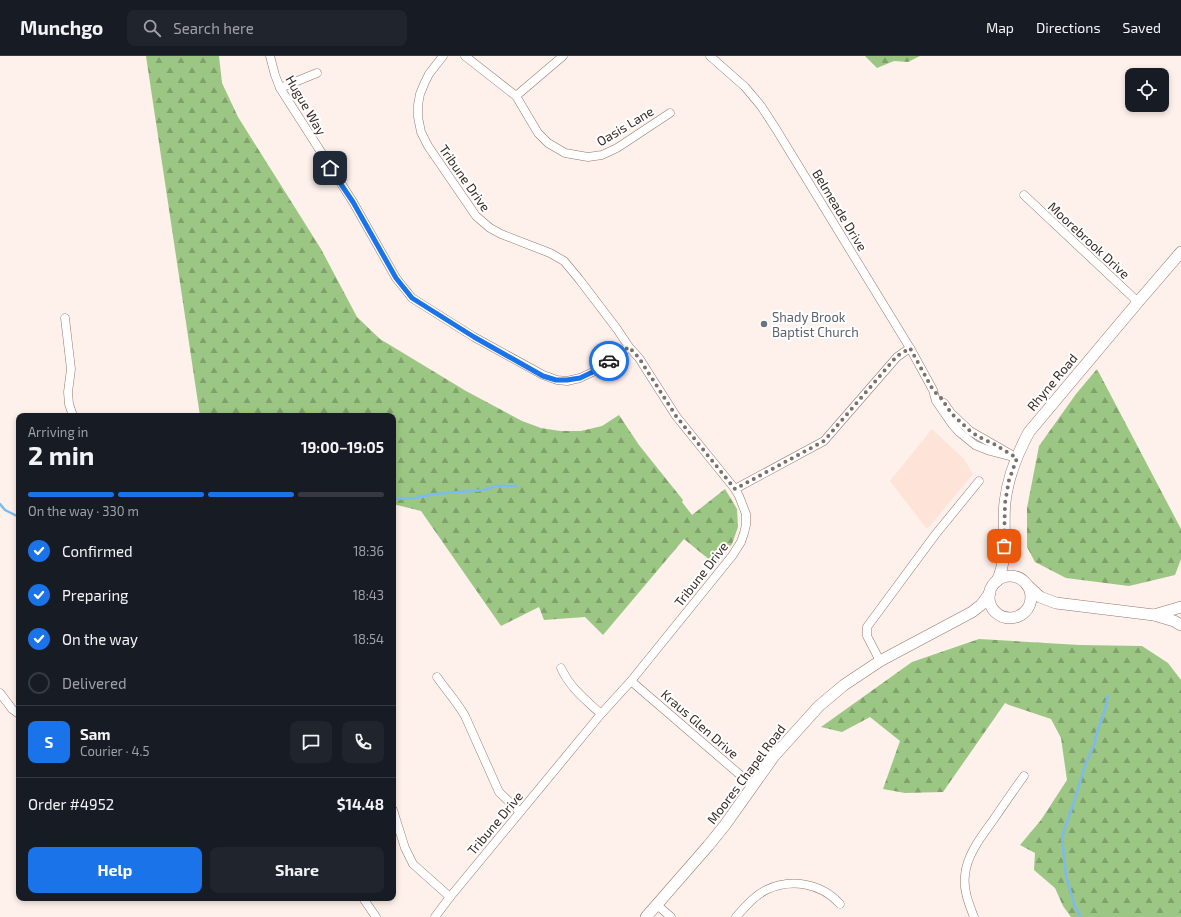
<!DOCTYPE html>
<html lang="en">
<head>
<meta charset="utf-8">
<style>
  :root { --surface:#171b24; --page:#20242c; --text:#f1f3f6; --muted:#9ea1a6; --line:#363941; --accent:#1a73e8 }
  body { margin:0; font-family:"Exo 2",sans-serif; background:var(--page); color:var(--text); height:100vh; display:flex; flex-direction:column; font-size:15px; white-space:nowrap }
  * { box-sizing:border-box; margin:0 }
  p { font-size:13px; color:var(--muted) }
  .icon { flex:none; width:22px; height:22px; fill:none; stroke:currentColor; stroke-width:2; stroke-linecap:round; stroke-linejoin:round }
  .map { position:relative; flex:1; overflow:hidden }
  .side { position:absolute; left:16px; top:357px; width:380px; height:488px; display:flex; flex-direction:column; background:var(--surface); border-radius:8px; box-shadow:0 2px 6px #0003 }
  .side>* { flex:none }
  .tools { position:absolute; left:1125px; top:12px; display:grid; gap:8px }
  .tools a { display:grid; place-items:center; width:44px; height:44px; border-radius:8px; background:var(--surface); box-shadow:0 2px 6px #0003; font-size:20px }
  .pin { position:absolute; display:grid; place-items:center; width:34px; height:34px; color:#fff; margin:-17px; border-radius:8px; box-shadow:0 2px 6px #0006 }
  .courier { position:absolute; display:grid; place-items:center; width:40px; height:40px; margin:-20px; border:3px solid #1a73e8; border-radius:50%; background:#fff; color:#222; box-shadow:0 1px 5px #0007 }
  .summary em { font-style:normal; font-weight:700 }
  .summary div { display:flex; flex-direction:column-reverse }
  .summary { display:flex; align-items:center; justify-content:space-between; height:68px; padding:0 12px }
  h1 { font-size:26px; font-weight:700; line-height:30px }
  .bar { display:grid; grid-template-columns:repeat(4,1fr); gap:6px 4px; align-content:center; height:48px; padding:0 12px }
  .bar i { height:5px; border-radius:3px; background:var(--line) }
  .bar .selected { background:var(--accent) }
  .bar p { grid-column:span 4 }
  .line { display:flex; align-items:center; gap:10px; padding:0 12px; border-top:1px solid var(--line) }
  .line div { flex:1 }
  .round { display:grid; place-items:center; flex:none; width:42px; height:42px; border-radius:8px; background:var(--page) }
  ol { padding:0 12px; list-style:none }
  li { display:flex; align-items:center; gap:12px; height:44px }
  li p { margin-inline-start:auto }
  li .icon { padding:4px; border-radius:50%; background:var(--accent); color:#fff; stroke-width:4 }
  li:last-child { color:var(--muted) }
  li i { width:22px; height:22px; border:2px solid var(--line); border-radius:50% }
  .button { display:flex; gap:8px; margin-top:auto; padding:8px 12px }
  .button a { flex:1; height:46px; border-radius:8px; background:var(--accent); color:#fff; font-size:16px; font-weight:700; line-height:46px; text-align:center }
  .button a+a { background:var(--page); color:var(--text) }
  header { display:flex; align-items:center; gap:24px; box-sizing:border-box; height:56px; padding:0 20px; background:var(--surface); border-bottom:1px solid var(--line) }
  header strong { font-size:19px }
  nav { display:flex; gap:22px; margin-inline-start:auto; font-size:14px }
  .search { width:280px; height:36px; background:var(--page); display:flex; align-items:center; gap:10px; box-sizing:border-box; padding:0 14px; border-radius:8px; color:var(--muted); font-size:15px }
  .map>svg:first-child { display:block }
  .built { fill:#fee3d9 }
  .forest { fill:url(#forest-firs) }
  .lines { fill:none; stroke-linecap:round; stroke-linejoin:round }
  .stream { stroke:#7dbaf1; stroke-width:2.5 }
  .street-casing { stroke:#97776b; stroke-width:9 }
  .secondary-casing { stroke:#97776b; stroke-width:12 }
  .street { stroke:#fff; stroke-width:8 }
  .secondary { stroke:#fff; stroke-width:11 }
  .done { stroke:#7d6f6a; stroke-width:4; stroke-dasharray:0 7.2 }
  .route { stroke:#1a73e8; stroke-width:5 }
  .worship-dot { fill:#6b7280; stroke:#fff; stroke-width:1.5 }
  .labels { text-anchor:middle; stroke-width:4; stroke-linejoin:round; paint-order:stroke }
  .street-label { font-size:13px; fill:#372a25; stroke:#fff }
  .worship-label { font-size:13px; fill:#5b616d; stroke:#fff; text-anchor:start }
</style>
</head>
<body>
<header>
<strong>Munchgo</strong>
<div class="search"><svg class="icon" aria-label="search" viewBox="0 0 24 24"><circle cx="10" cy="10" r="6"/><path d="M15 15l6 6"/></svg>Search here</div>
<nav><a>Map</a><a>Directions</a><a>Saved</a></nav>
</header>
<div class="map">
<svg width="1181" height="861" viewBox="0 0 1181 861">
  <defs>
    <pattern id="forest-firs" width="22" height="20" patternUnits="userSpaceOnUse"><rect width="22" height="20" fill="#9cc683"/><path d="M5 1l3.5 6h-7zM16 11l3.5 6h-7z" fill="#80a16b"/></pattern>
  </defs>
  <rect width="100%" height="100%" fill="#fef0ea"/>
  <polygon class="built" points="932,373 964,403 973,418 927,473 890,425"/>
  <g class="forest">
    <polygon points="146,0 219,0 222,27 238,61 321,193 357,261 380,283 466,335 522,365 541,372 560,375 581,375 602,370 619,359 639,389 683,444 682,446 692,459 725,433 737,453 738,471 732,488 716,509 684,483 603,579 585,561 544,564 539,551 501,570 421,455 393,448 393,360 200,360"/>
    <polygon points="865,0 920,0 908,6 894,5 877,12"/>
    <polygon points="1097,313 1181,473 1181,503 1175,519 1129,530 1066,522 1035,506 1027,491 1027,452 1039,390 1076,338"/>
    <polygon points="979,583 1080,589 1142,590 1168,607 1181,624 1181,861 1071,861 1063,850 1055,832 1034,814 1035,797 1020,789 1041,764 1067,724 1061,682 1051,663 1009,649 1005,647 943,736 905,737 883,733 900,685 870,661 842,676 821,671 912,606"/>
  </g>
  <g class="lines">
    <g class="stream">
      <polyline points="393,443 415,442 435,438 483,434 496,430 516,430"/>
      <polyline points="0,448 5,454 19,461"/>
      <polyline points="1081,861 1075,851 1066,820 1062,781 1076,740 1085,709 1095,687 1096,679 1104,657 1108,640"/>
    </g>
    <g class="street-casing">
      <g id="street">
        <polyline points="270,0 275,19 280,32 353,146 396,222 412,242 474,281 543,319 557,324 567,325 580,322 597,314 629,291"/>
        <polyline points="465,0 516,40 538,77 548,87 565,97 588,101 602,99 617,92 670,57"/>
        <polyline points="710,0 745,31 761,50 776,73 910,292 933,334 936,345 952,368 959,376 975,389 990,395 1017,402"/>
        <polyline points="280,32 317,17"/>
        <polyline points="516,40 563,0"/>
        <polyline points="1024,139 1138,246"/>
        <polyline points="65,262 71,313 68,336 69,348 73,360"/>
        <polyline points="944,347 951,357 970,375 1010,398"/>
        <polyline points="735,433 824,385 897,301 910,292"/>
        <polyline points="880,605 867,580 867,571 935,479 979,425"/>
        <path d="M561 612C570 632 586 644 601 658"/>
        <path d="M437 621C446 634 457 646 465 660L499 736 520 756"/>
        <polyline points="631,625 753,730"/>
        <polyline points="0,637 12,653 19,658"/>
        <polyline points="393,754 405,792 413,808 450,841"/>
        <polyline points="363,842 376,861"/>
        <polyline points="657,849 671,861"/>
        <polyline points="435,861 450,841 601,658 631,625 732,500 741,486 744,477 746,469 746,458 739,440 735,433 676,360 639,302 629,291 617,273 579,223 564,205 550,197 501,178 490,172 476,160 428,90 421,76 418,61 418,49 420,38 425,26 429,18 443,0"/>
        <path d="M736 861C745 851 754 840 766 834 791 822 821 827 840 848"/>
        <path d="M974 861C969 848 963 834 965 819 967 798 982 780 994 763 1004 748 1014 734 1024 720"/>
      </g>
    </g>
    <g class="secondary-casing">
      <g id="secondary">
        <circle cx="1010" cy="541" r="21"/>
        <path d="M997 525C1009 501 1002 472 1005 446 1008 421 1017 398 1029 376L1138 246 1181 196"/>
        <polyline points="1027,529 1040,541 1056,547 1154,559 1174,565 1181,569"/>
        <polyline points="1154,559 1181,551"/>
        <polyline points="646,861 708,790 725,769 774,700 819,650 844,629 880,605 972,556 981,549 990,537"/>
      </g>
    </g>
    <use href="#street" class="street"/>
    <use href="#secondary" class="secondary"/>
  </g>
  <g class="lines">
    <polyline class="done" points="609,305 629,291 639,302 676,360 735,433 824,385 897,300 910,292 933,334 942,343 951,357 970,375 979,381 994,388 1017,402 1009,424 1005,447 1004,490"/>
    <polyline class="route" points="330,112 353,146 396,222 412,242 474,281 543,320 556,324 567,324 580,322 597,314 609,305"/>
  </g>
  <circle class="worship-dot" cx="764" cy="268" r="4"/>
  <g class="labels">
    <g class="street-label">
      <text transform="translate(306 49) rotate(60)" y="5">Hugue Way</text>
      <text transform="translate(625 70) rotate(-31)" y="5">Oasis Lane</text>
      <text transform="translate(465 122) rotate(55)" y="5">Tribune Drive</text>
      <text transform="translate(840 154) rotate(59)" y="5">Belmeade Drive</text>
      <text transform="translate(1089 184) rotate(43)" y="5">Moorebrook Drive</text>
      <text transform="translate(1052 326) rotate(-50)" y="5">Rhyne Road</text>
      <text transform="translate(701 518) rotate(-52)" y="5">Tribune Drive</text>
      <text transform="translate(700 668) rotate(41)" y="5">Kraus Glen Drive</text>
      <text transform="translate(746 718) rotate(-53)" y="5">Moores Chapel Road</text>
      <text transform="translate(495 767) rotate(-50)" y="5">Tribune Drive</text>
    </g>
    <g class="worship-label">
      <text x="772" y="266">Shady Brook<tspan x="772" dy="15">Baptist Church</tspan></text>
    </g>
  </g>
</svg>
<div class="tools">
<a><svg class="icon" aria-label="locate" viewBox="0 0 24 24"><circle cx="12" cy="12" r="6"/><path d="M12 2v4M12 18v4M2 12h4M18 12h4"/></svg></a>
</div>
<div class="pin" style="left:1004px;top:490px;background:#ea580c"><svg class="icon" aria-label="bag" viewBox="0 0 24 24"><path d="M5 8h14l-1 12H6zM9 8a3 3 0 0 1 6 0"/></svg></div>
<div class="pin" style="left:330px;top:112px;background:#1f2937"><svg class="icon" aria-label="home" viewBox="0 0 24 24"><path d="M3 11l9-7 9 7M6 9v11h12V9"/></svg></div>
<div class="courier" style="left:609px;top:305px"><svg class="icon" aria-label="car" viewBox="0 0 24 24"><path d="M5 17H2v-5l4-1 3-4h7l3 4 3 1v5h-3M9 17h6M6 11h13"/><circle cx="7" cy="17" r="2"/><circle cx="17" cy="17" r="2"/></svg></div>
<section class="side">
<div class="summary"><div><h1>2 min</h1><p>Arriving in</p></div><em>19:00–19:05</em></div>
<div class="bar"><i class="selected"></i><i class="selected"></i><i class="selected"></i><i></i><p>On the way · 330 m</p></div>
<ol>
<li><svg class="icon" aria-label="check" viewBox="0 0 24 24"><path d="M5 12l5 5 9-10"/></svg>Confirmed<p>18:36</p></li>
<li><svg class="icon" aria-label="check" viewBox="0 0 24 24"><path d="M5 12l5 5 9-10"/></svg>Preparing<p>18:43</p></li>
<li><svg class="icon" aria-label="check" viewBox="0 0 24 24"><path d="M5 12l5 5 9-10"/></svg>On the way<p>18:54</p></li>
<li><i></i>Delivered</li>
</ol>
<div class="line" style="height:72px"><b class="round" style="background:var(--accent);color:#fff">S</b><div><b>Sam</b><p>Courier · 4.5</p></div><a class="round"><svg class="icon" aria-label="chat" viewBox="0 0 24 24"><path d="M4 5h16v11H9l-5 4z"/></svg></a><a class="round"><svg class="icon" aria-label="phone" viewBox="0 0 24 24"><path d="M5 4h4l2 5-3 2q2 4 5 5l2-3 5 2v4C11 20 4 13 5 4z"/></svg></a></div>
<div class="line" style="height:52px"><div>Order #4952</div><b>$14.48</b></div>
<div class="button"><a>Help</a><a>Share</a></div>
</section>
</div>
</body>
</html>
